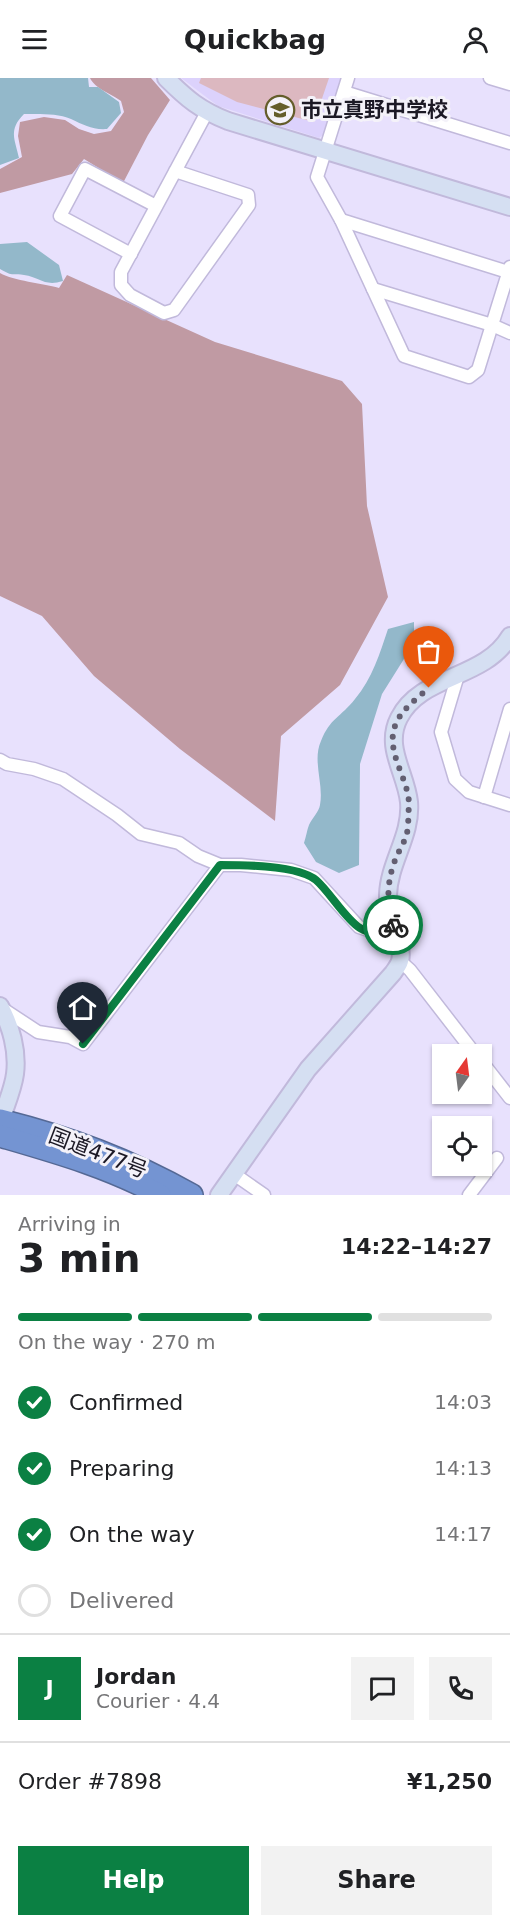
<!DOCTYPE html>
<html lang="en">
<head>
<meta charset="utf-8">
<style>
  :root { --surface:#fff; --page:#f2f2f2; --text:#202124; --muted:#757577; --line:#e0e0e0; --accent:#0b8043 }
  body { margin:0; font-family:"DejaVu Sans","Noto Sans JP",sans-serif; background:var(--page); color:var(--text); height:100vh; display:flex; flex-direction:column; font-size:22px; white-space:nowrap }
  * { box-sizing:border-box; margin:0 }
  p { font-size:20px; color:var(--muted) }
  .icon { flex:none; width:33px; height:33px; fill:none; stroke:currentColor; stroke-width:2; stroke-linecap:round; stroke-linejoin:round }
  .map { position:relative; height:1117px; overflow:hidden }
  .details { display:flex; flex-direction:column; background:var(--surface); flex:1 }
  .details>* { flex:none }
  .needle { width:39px; rotate:14deg }
  .fabs { position:absolute; left:432px; top:966px; display:grid; gap:12px }
  .fabs a { display:grid; place-items:center; width:60px; height:60px; border-radius:0px; background:var(--surface); box-shadow:0 2px 4px #0004; font-size:30px }
  .pin { position:absolute; display:grid; place-items:center; width:51px; height:51px; color:#fff; margin:-62px -26px; border-radius:50% 50% 50% 0; rotate:-45deg; box-shadow:0 0 6px #0007 }
  .pin .icon { rotate:45deg }
  .courier { position:absolute; display:grid; place-items:center; width:60px; height:60px; margin:-30px; border:4px solid #0b8043; border-radius:50%; background:#fff; color:#222; box-shadow:0 2px 8px #0007 }
  .head em { font-style:normal; font-weight:600 }
  .head div { display:flex; flex-direction:column-reverse }
  .head { display:flex; align-items:center; justify-content:space-between; height:102px; padding:0 18px }
  h1 { font-size:39px; font-weight:600; line-height:45px }
  .bar { display:grid; grid-template-columns:repeat(4,1fr); gap:9px 6px; align-content:center; height:72px; padding:0 18px }
  .bar i { height:8px; border-radius:4px; background:var(--line) }
  .bar .active { background:var(--accent) }
  .bar p { grid-column:span 4 }
  .line { display:flex; align-items:center; gap:15px; padding:0 18px; border-top:2px solid var(--line) }
  .line div { flex:1 }
  .round { display:grid; place-items:center; flex:none; width:63px; height:63px; border-radius:0px; background:var(--page) }
  ol { padding:0 18px; list-style:none }
  li { display:flex; align-items:center; gap:18px; height:66px }
  li p { margin-inline-start:auto }
  li .icon { padding:6px; border-radius:50%; background:var(--accent); color:#fff; stroke-width:4 }
  li:last-child { color:var(--muted) }
  li i { width:33px; height:33px; border:3px solid var(--line); border-radius:50% }
  .action { display:flex; gap:12px; margin-top:auto; padding:12px 18px }
  .action a { flex:1; height:69px; border-radius:0px; background:var(--accent); color:#fff; font-size:24px; font-weight:600; line-height:69px; text-align:center }
  .action a+a { background:var(--page); color:var(--text) }
  header { display:flex; justify-content:space-between; align-items:center; height:78px; padding:0 18px; background:var(--surface); font-size:27px; font-weight:600 }
  .map>svg:first-child { display:block }
  .built { fill:#dcd2fc }
  .green { fill:#dcb8c0 }
  .forest { fill:#c09aa3 }
  .water { fill:#93b8ca }
  .lines { fill:none; stroke-linecap:round; stroke-linejoin:round }
  .street-casing { stroke:#c1b9db; stroke-width:15 }
  .secondary-casing { stroke:#c1b9db; stroke-width:20 }
  .highway-casing { stroke:#556995; stroke-width:24 }
  .street { stroke:#fff; stroke-width:12 }
  .secondary { stroke:#d5dff2; stroke-width:16 }
  .highway { stroke:#7494d2; stroke-width:21 }
  .done { stroke:#635f71; stroke-width:6; stroke-dasharray:0 10.8 }
  .route { stroke:#0b8043; stroke-width:8 }
  .labels { text-anchor:middle; stroke-width:6; stroke-linejoin:round; paint-order:stroke }
  .poi-label { font-size:21px; font-weight:bold; fill:#1c1925; stroke:#f4f2f9; text-anchor:start }
  .street-label { font-size:21px; fill:#1c1925; stroke:#f4f2f9 }
</style>
</head>
<body>
<header><svg class="icon" aria-label="menu" viewBox="0 0 24 24"><path d="M4 6h16M4 12h16M4 18h16"/></svg>Quickbag<svg class="icon" aria-label="person" viewBox="0 0 24 24"><circle cx="12" cy="8" r="4"/><path d="M4 21q1-7 8-7t8 7"/></svg></header>
<div class="map">
<svg width="510" height="1117" viewBox="0 0 510 1117">
  <rect width="100%" height="100%" fill="#e8e1fd"/>
  <polygon class="built" points="181,0 341,0 323,57 319,60 218,28"/>
  <polygon class="green" points="201,0 329,0 314,44 237,24 199,5"/>
  <g class="forest">
    <path d="M90 0H151L170 22 148 57 123 105 84 81 72 96 0 115V91L22 79 18 58 20 44 44 39 65 42 79 51 94 56 111 53 124 34 121 23C112 16 95 11 90 0Z"/>
    <path d="M0 195C14 203 42 205 59 210L67 197 215 264 342 303 362 326 367 428 388 519 340 607 281 658 275 743 180 671 94 598 42 538 0 518Z"/>
  </g>
  <g class="water">
    <path d="M0 0H88L89 9H98L119 24 121 35 107 51C92 52 84 47 71 41 57 35 39 36 24 36 8 52 15 61 19 80L0 87Z"/>
    <path d="M27 164 59 187 63 203C44 209 40 199 24 197 10 195 14 199 0 191V166Z"/>
    <path d="M414 544V565L382 616 360 686 359 787 339 795 316 784 304 765C306 759 307 752 309 747 312 740 319 734 320 727 324 706 312 683 321 663 330 640 341 639 355 621 372 601 380 575 388 551Z"/>
  </g>
  <g class="lines">
    <g class="street-casing">
      <g id="street">
        <polyline points="348,0 317,99 341,142 404,278 469,299 478,292 510,189"/>
        <polyline points="490,0 510,6"/>
        <polyline points="344,14 510,65"/>
        <polyline points="175,93 248,117 249,127 174,232 164,235 130,217 121,207 121,194 207,34"/>
        <polyline points="341,142 508,194"/>
        <polyline points="131,176 60,138 85,91 156,128"/>
        <polyline points="373,211 492,247 510,255"/>
        <polyline points="458,597 441,654 455,701 469,714 510,727"/>
        <polyline points="0,682 7,686 34,691 63,701 117,737 141,756 179,765 198,778 220,787 241,787 291,792 314,800 359,849 383,857 396,858"/>
        <polyline points="484,719 510,631"/>
        <polyline points="400,883 410,892 475,976"/>
        <polyline points="3,931 38,954 70,959 83,966 220,787"/>
        <polyline points="482,984 510,1020"/>
        <polyline points="234,1096 264,1117"/>
        <polyline points="469,1117 497,1080"/>
      </g>
    </g>
    <g class="secondary-casing">
      <g id="secondary">
        <path d="M166 0C187 21 200 32 228 43L510 129"/>
        <path d="M0 928C11 948 18 973 15 996 13 1011 6 1027 1 1042"/>
        <path d="M219 1117 308 991 393 895C395 892 399 887 400 883 404 869 392 849 389 835 388 829 388 822 388 817 389 784 412 757 409 724 406 695 384 669 399 640 421 596 484 602 510 558"/>
      </g>
    </g>
    <g class="highway-casing">
      <g id="highway">
        <path d="M0 1042C71 1060 128 1081 192 1117"/>
        <path d="M0 1058C55 1074 109 1089 160 1117"/>
      </g>
    </g>
    <use href="#street" class="street"/>
    <use href="#secondary" class="secondary"/>
    <use href="#highway" class="highway"/>
  </g>
  <g class="lines">
    <path class="done" d="M393 847C386 825 387 801 396 780 399 773 403 766 406 759 409 749 408 737 409 727 409 703 390 681 393 656 396 635 414 623 429 610"/>
    <path class="route" d="M83 966 220 787C243 787 298 787 316 802 329 813 346 842 360 850 370 856 384 857 396 858L393 847"/>
  </g>
  <defs>
    <g id="school-ring" transform="scale(1.5)"><circle r="9.5" fill="#f4f2f9" stroke="#645d2a" stroke-width="1.5"/><path d="M0-5L7-2L0 1L-7-2ZM-4 1L0 2.5L4 1V4Q0 6-4 4Z" fill="#645d2a"/></g>
  </defs>
  <g fill-rule="evenodd">
    <use href="#school-ring" x="280" y="32"/>
  </g>
  <g class="labels">
    <g class="poi-label">
      <text x="301" y="39">市立真野中学校</text>
    </g>
    <g class="street-label">
      <text transform="translate(98 1075) rotate(21)" y="7">国道477号</text>
    </g>
  </g>
</svg>
<div class="fabs">
<a><svg class="needle" viewBox="-14 -14 28 28"><path d="M0-13l5 13h-10z" fill="#e53935"/><path d="M0 13l5-13h-10z" fill="#757577"/></svg></a>
<a><svg class="icon" aria-label="locate" viewBox="0 0 24 24"><circle cx="12" cy="12" r="6"/><path d="M12 2v4M12 18v4M2 12h4M18 12h4"/></svg></a>
</div>
<div class="pin" style="left:429px;top:610px;background:#ea580c"><svg class="icon" aria-label="bag" viewBox="0 0 24 24"><path d="M5 8h14l-1 12H6zM9 8a3 3 0 0 1 6 0"/></svg></div>
<div class="pin" style="left:83px;top:966px;background:#1f2937"><svg class="icon" aria-label="home" viewBox="0 0 24 24"><path d="M3 11l9-7 9 7M6 9v11h12V9"/></svg></div>
<div class="courier" style="left:393px;top:847px"><svg class="icon" aria-label="bike" viewBox="0 0 24 24"><circle cx="6" cy="16" r="4"/><circle cx="18" cy="16" r="4"/><path d="M6 16l4-8h5l3 8M10 8l3 8H6M13 5h3"/></svg></div>
</div>
<section class="details">
<div class="head"><div><h1>3 min</h1><p>Arriving in</p></div><em>14:22–14:27</em></div>
<div class="bar"><i class="active"></i><i class="active"></i><i class="active"></i><i></i><p>On the way · 270 m</p></div>
<ol>
<li><svg class="icon" aria-label="check" viewBox="0 0 24 24"><path d="M5 12l5 5 9-10"/></svg>Confirmed<p>14:03</p></li>
<li><svg class="icon" aria-label="check" viewBox="0 0 24 24"><path d="M5 12l5 5 9-10"/></svg>Preparing<p>14:13</p></li>
<li><svg class="icon" aria-label="check" viewBox="0 0 24 24"><path d="M5 12l5 5 9-10"/></svg>On the way<p>14:17</p></li>
<li><i></i>Delivered</li>
</ol>
<div class="line" style="height:108px"><b class="round" style="background:var(--accent);color:#fff">J</b><div><b>Jordan</b><p>Courier · 4.4</p></div><a class="round"><svg class="icon" aria-label="chat" viewBox="0 0 24 24"><path d="M4 5h16v11H9l-5 4z"/></svg></a><a class="round"><svg class="icon" aria-label="phone" viewBox="0 0 24 24"><path d="M5 4h4l2 5-3 2q2 4 5 5l2-3 5 2v4C11 20 4 13 5 4z"/></svg></a></div>
<div class="line" style="height:78px"><div>Order #7898</div><b>¥1,250</b></div>
<div class="action"><a>Help</a><a>Share</a></div>
</section>
</body>
</html>
